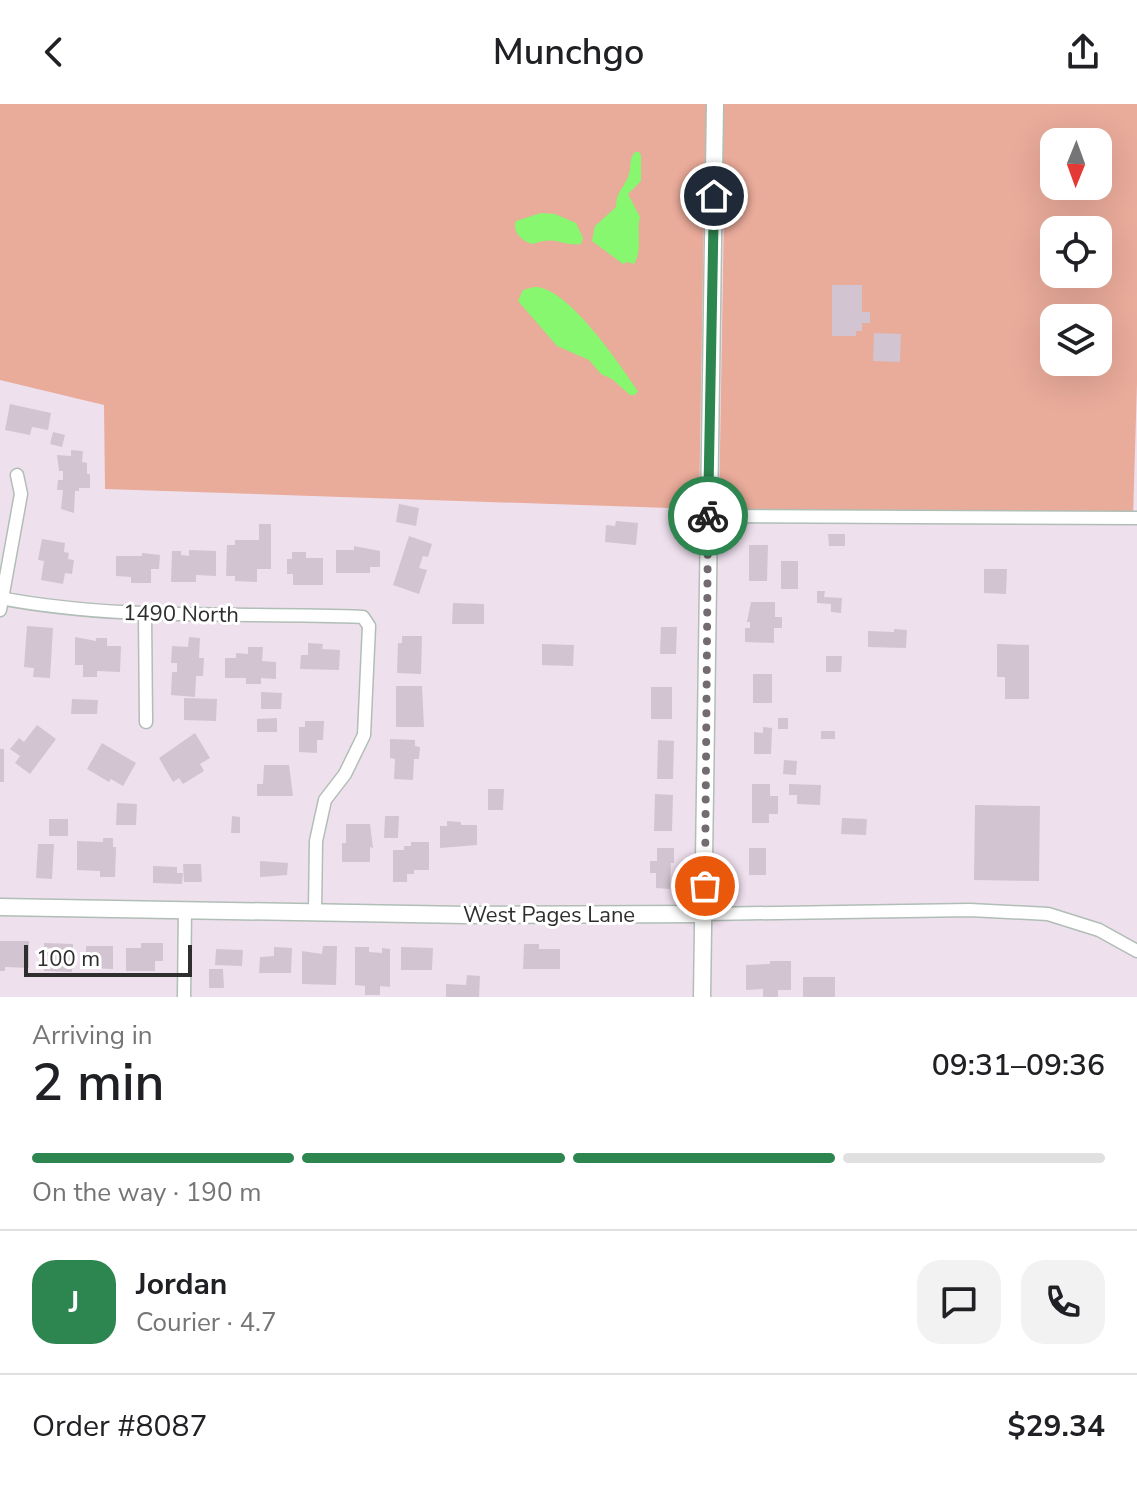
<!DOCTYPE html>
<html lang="en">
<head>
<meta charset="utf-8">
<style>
  :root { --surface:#fff; --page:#f2f2f2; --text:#202124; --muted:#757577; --line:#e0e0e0; --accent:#2d8550 }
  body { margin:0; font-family:"Nunito Sans",sans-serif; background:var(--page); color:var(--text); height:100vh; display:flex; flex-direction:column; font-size:30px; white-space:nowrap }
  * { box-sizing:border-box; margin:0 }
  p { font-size:26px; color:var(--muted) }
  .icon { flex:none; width:44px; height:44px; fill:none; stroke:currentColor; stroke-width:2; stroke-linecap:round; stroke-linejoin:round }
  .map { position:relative; height:893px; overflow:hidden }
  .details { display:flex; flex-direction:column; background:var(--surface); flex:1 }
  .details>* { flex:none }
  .needle { width:52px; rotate:181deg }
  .tools { position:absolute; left:1040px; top:24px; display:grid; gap:16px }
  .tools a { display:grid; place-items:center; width:72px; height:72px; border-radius:16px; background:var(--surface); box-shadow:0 8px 32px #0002; font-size:40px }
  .scale { position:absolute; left:24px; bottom:20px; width:168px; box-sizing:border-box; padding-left:8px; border:4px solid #2e2e2e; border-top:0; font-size:22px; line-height:28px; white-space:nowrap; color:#2e2e2e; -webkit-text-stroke:6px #fff; paint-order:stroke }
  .pin { position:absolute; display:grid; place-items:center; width:68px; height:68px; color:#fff; margin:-34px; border:4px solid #fff; border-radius:50%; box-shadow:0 2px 8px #0007 }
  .courier { position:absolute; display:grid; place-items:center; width:80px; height:80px; margin:-40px; border:6px solid #2d8550; border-radius:50%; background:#fff; color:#222; box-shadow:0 2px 10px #0007 }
  .overview em { font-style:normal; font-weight:600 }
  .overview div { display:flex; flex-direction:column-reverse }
  .overview { display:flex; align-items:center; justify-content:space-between; height:136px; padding:0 32px }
  h1 { font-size:52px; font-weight:600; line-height:60px }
  .bar { display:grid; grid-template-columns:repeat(4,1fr); gap:12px 8px; align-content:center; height:96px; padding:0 32px }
  .bar i { height:10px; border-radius:6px; background:var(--line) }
  .bar .selected { background:var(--accent) }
  .bar p { grid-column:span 4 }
  .line { display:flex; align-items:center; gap:20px; padding:0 32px; border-top:2px solid var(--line) }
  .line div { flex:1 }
  .round { display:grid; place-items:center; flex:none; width:84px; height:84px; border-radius:24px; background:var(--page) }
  header { display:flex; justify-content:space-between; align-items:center; height:104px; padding:0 32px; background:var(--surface); font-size:36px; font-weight:600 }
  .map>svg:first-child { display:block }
  .green { fill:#e9ab9a; fill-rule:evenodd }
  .water { fill:#86f76e }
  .building { fill:#d2c4d0 }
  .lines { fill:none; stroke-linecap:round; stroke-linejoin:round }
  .street-casing { stroke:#b0beb5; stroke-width:15 }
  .secondary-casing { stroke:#b0beb5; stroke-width:19 }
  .street { stroke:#fff; stroke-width:12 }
  .secondary { stroke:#fff; stroke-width:16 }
  .done { stroke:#726c71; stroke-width:8; stroke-dasharray:0 14.4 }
  .route { stroke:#2d8550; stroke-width:10 }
  .labels { text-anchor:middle; stroke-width:6; stroke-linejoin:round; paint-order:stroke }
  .street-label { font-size:22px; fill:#2e2e2e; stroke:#fff }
</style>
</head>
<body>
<header><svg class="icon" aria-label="back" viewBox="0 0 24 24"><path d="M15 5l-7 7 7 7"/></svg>Munchgo<svg class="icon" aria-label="share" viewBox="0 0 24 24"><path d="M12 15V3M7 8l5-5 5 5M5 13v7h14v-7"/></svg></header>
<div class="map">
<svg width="1137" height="893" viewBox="0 0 1137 893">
  <rect width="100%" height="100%" fill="#efe0ee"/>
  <path class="green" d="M0 0H1137V279L1133 414 719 407 724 106H704L699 405 105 385 104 301 0 276ZM1054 38H1098V82H1054ZM1054 126H1098V170H1054ZM1054 214H1098V258H1054Z"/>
  <g class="water">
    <path d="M635 48H639L641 51V77L628 90 640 113C636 129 643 145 634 160L627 158 623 160 592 137 595 122 616 103C617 86 622 87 628 73 632 64 628 56 635 48Z"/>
    <path d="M541 109 555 110 576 119 583 134 581 140C558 142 559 131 532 140 522 137 512 128 516 117Z"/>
    <path d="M534 183C567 181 620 261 638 287L635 291H630L612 275 601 270 589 256 557 242 518 197 523 186Z"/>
  </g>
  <g class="building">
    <polygon points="832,181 862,181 862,208 870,208 870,219 862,219 862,227 856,227 856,232 832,232"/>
    <polygon points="874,229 901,230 900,258 873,257"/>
    <polygon points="10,300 51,309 48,326 32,323 30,331 5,326"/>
    <polygon points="53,328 65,331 62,343 50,340"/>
    <polygon points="71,346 83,347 82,358 87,359 87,370 90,370 90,384 79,384 79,387 75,387 74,409 61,405 63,386 57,386 58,376 63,376 63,367 59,367 57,351 71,352"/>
    <polygon points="399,400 419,404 416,422 396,418"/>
    <polygon points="616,417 638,419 636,441 605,438 606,421 615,422"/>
    <polygon points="259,420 271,420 271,465 257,465 257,478 235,477 235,472 226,472 227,441 235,441 235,436 259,436"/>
    <polygon points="828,430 845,430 845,442 829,442"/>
    <polygon points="409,432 432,440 428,453 423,452 419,464 427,466 419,490 393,481"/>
    <polygon points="42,435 65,439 64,448 69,449 68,455 74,456 72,470 65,469 63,480 41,476 44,457 38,456"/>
    <polygon points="749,441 768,441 767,477 749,477"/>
    <polygon points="354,442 380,447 380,463 370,463 370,469 336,469 336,446 354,446"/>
    <polygon points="189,446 216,447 216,472 196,471 196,478 171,478 172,447 181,447 181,451 189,452"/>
    <polygon points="292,448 306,448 306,454 323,454 323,481 293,481 293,470 287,470 287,455 292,455"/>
    <polygon points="142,449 160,451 159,465 151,465 151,479 131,479 131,473 116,472 116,452 142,452"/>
    <rect x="781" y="457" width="17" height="28"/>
    <polygon points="984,465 1007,465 1006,490 984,489"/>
    <polygon points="817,487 825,487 824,493 842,494 841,509 831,508 831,500 817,499"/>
    <polygon points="751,498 775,498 775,513 782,513 782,524 774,524 774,539 745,538 745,524 750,524 750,518 747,518"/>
    <polygon points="453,499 484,500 484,520 452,520"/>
    <polygon points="27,522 53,524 50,574 33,573 34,564 24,563"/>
    <polygon points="661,523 677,523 676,550 660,550"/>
    <polygon points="894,525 907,526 906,544 868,543 868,527 894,528"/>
    <polygon points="402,532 422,532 421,570 397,569 398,539 402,539"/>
    <polygon points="75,533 96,537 96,534 107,534 107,542 121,542 120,568 97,567 97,573 83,573 83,561 75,561"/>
    <polygon points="189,533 200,534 199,554 204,554 203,572 196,572 195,593 171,591 172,568 177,568 177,559 171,559 172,542 188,543"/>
    <polygon points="308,539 323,540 322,545 340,546 339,566 300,565 301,551 308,551"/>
    <polygon points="542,540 574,541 573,562 542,561"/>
    <polygon points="997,540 1029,541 1029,595 1005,595 1005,573 997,573"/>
    <polygon points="248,543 263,543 262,557 276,558 276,575 261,574 261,580 246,580 246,574 225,574 225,554 236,554 236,549 248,550"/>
    <polygon points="826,552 842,552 841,568 826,568"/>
    <rect x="753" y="570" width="19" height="29"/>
    <polygon points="396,582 422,582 424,623 396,623"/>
    <rect x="651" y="583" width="21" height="32"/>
    <polygon points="261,588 282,589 281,605 261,605"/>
    <polygon points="184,594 217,595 216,617 184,616"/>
    <polygon points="72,595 98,596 97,610 71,610"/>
    <polygon points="277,614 277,628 257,628 257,615"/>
    <rect x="778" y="614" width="10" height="11"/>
    <polygon points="305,617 324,617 323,636 317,636 317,649 299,648 299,623 305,623"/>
    <polygon points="37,621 56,635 30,670 15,659 20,652 10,645 19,634 24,638"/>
    <polygon points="763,623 772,624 771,650 754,650 754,628 763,629"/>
    <rect x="821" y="627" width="14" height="8"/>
    <polygon points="195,629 210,654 200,660 204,667 183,680 179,674 173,678 159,654"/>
    <polygon points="390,635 415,636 415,642 420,643 419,655 414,655 413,676 394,675 395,655 390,654"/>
    <polygon points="658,636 674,637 673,675 657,675"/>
    <polygon points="102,639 136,659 123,682 111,675 109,678 87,665"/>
    <rect x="0" y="645" width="4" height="33"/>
    <polygon points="784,656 797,657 796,671 783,670"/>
    <polygon points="264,661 289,661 293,692 257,692 257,680 263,680"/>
    <polygon points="752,680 770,680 770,692 778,692 778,710 769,710 769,719 752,719"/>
    <polygon points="789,680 821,681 820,701 797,700 797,691 789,691"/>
    <polygon points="488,685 504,685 503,706 488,706"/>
    <polygon points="655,690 673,691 672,727 654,727"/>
    <polygon points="117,699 137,700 136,721 116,721"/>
    <polygon points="975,701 1040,702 1039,777 974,776"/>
    <polygon points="232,712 240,713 240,729 231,729"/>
    <polygon points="385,712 399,712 398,734 384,734"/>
    <polygon points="842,714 867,715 866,731 841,730"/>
    <rect x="49" y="715" width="19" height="17"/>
    <polygon points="447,717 461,718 461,721 477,721 477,741 440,744 440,722 447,722"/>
    <polygon points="346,720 370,720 373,744 370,743 370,758 342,758 342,739 346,739"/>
    <polygon points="103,734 113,734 113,743 116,743 115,773 100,773 100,767 77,766 77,737 103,738"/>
    <polygon points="411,738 429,738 429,766 414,766 414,770 407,770 407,778 393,778 393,746 404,746 404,742 411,742"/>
    <polygon points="38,740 54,740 52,775 36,774"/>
    <polygon points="657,744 674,744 674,759 671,759 670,785 656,784 656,769 650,769 650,757 657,757"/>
    <rect x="749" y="744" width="17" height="27"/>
    <polygon points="260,757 288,759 287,771 260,773"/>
    <polygon points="183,760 201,760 202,778 184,778"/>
    <polygon points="153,762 177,763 177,769 183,769 182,780 153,779"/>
    <polygon points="0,837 29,837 29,864 5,863 5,867 0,867"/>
    <polygon points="44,839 73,840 72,868 44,867"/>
    <polygon points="141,839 163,839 163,857 155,857 155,867 126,867 126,844 141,844"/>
    <polygon points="524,840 539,840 539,845 560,845 560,865 523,865"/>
    <polygon points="86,842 113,842 113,865 86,864"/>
    <polygon points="323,842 337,842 336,881 302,880 302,847 322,850"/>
    <polygon points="274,843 292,844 291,869 259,869 260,853 274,852"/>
    <polygon points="355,843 369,843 369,848 382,849 382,844 390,845 390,883 380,882 380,891 365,891 365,882 355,881"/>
    <polygon points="401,843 433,844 432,866 401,866"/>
    <polygon points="216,845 243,846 242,862 215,861"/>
    <polygon points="770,857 791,857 791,886 778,886 778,893 763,893 763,885 746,886 746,861 770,860"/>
    <polygon points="209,865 223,865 224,884 209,884"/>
    <polygon points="467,871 480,872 479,893 446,893 446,880 466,881"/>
    <rect x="803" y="873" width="32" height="20"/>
  </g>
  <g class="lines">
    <g class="street-casing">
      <g id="street">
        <polyline points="708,412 1137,414"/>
        <path d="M0 494C120 517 242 508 363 513L369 522 364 631 345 670 325 696 316 737 315 807"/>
        <polyline points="0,506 21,390 17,371"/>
        <polyline points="145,510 146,618"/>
        <polyline points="705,810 970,806 1048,810 1099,826 1137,847"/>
        <polyline points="184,893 185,805"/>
      </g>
    </g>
    <g class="secondary-casing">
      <g id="secondary">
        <polyline points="0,803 467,811 705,810"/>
        <polyline points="702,893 715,0"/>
      </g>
    </g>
    <use href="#street" class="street"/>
    <use href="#secondary" class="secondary"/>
  </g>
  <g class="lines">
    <polyline class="done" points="705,782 708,412"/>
    <polyline class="route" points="708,412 714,92"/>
  </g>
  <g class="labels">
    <g class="street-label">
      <text transform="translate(181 509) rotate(1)" y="8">1490 North</text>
      <text x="549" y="818">West Pages Lane</text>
    </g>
  </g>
</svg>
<div class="tools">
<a><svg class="needle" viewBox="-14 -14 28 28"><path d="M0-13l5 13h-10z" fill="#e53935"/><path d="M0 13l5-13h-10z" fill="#757577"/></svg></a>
<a><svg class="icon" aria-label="locate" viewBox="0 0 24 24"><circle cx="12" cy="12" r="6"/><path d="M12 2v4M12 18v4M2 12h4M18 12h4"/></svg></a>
<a><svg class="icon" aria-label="layers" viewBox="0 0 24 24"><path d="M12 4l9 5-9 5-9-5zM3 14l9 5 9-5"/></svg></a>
</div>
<div class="scale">100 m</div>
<div class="pin" style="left:705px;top:782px;background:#ea580c"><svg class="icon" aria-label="bag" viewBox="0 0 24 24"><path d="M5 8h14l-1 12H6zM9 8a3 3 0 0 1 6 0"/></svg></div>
<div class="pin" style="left:714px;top:92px;background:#1f2937"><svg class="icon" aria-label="home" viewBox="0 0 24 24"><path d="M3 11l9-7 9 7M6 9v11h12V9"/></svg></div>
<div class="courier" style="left:708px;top:412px"><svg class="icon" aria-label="bike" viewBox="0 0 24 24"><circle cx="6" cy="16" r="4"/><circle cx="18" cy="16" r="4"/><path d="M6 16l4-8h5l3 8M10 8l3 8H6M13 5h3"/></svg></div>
</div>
<section class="details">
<div class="overview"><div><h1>2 min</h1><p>Arriving in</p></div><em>09:31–09:36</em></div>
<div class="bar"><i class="selected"></i><i class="selected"></i><i class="selected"></i><i></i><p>On the way · 190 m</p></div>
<div class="line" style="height:144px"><b class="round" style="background:var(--accent);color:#fff">J</b><div><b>Jordan</b><p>Courier · 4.7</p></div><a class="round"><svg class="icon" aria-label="chat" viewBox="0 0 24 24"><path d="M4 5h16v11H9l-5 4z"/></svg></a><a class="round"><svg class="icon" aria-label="phone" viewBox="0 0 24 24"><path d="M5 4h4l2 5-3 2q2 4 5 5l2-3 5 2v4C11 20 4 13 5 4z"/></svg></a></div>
<div class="line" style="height:104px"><div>Order #8087</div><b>$29.34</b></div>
</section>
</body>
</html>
